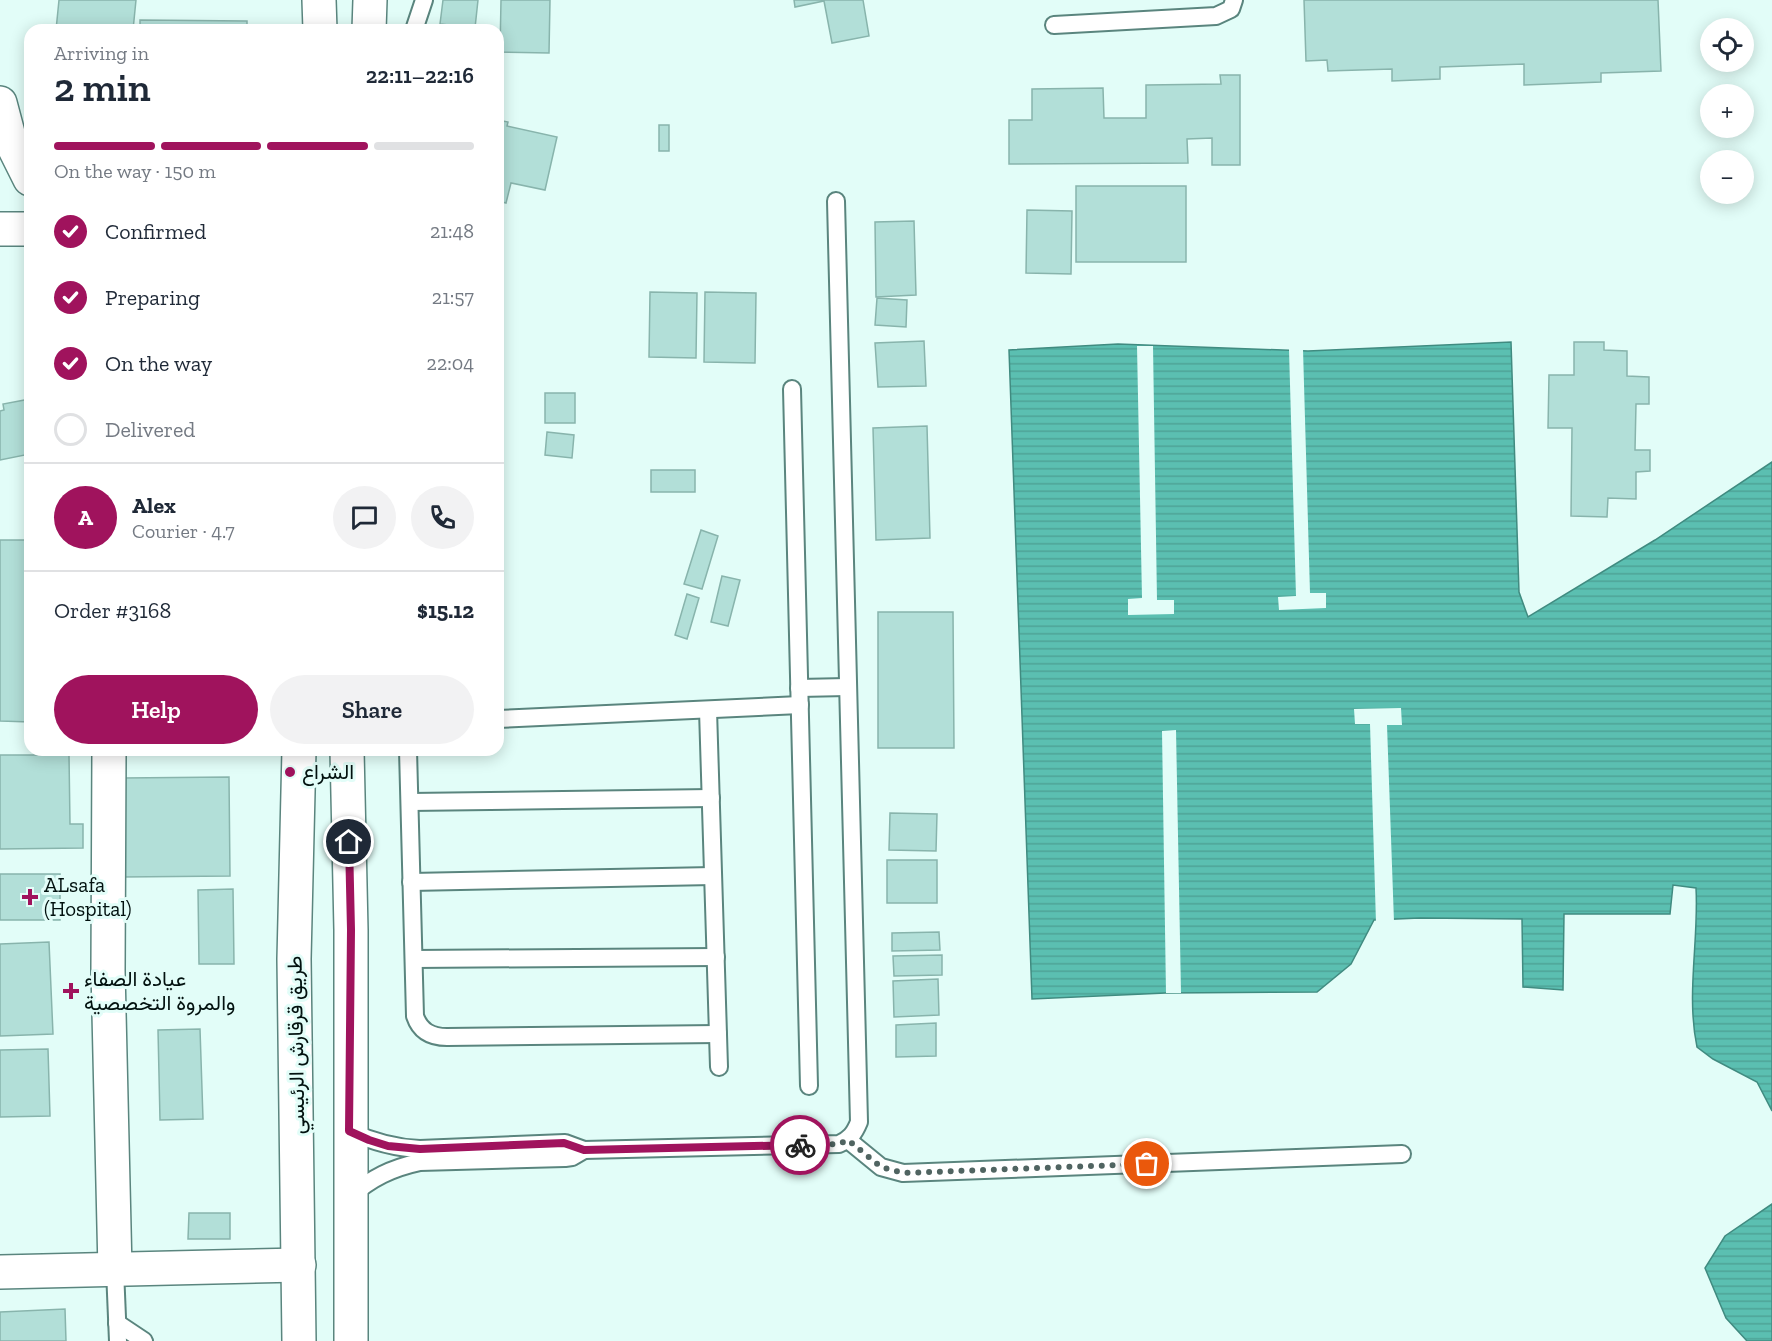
<!DOCTYPE html>
<html lang="en">
<head>
<meta charset="utf-8">
<style>
  :root { --surface:#fff; --page:#f2f2f3; --text:#1f2937; --muted:#747a83; --line:#e0e1e3; --accent:#a0135d }
  body { margin:0; font-family:"Zilla Slab",Vazirmatn,serif; background:var(--page); color:var(--text); height:100vh; display:flex; flex-direction:column; font-size:22px; white-space:nowrap }
  * { box-sizing:border-box; margin:0 }
  p { font-size:20px; color:var(--muted) }
  .icon { flex:none; width:33px; height:33px; fill:none; stroke:currentColor; stroke-width:2; stroke-linecap:round; stroke-linejoin:round }
  .map { position:relative; flex:1; overflow:hidden }
  .side { position:absolute; left:24px; top:24px; width:480px; height:732px; display:flex; flex-direction:column; background:var(--surface); border-radius:18px; box-shadow:0 3px 15px #0003 }
  .side>* { flex:none }
  .tools { position:absolute; left:1700px; top:18px; display:grid; gap:12px }
  .tools a { display:grid; place-items:center; width:54px; height:54px; border-radius:50%; background:var(--surface); box-shadow:0 3px 15px #0003; font-size:30px }
  .pin { position:absolute; display:grid; place-items:center; width:51px; height:51px; color:#fff; margin:-26px; border:3px solid #fff; border-radius:50%; box-shadow:0 2px 6px #0007 }
  .courier { position:absolute; display:grid; place-items:center; width:60px; height:60px; margin:-30px; border:4px solid #a0135d; border-radius:50%; background:#fff; color:#222; box-shadow:0 2px 8px #0007 }
  .summary em { font-style:normal; font-weight:600 }
  .summary div { display:flex; flex-direction:column-reverse }
  .summary { display:flex; align-items:center; justify-content:space-between; height:102px; padding:0 30px }
  h1 { font-size:39px; font-weight:600; line-height:45px }
  .bar { display:grid; grid-template-columns:repeat(4,1fr); gap:9px 6px; align-content:center; height:72px; padding:0 30px }
  .bar i { height:8px; border-radius:4px; background:var(--line) }
  .bar .current { background:var(--accent) }
  .bar p { grid-column:span 4 }
  .line { display:flex; align-items:center; gap:15px; padding:0 30px; border-top:2px solid var(--line) }
  .line div { flex:1 }
  .round { display:grid; place-items:center; flex:none; width:63px; height:63px; border-radius:32px; background:var(--page) }
  ol { padding:0 30px; list-style:none }
  li { display:flex; align-items:center; gap:18px; height:66px }
  li p { margin-inline-start:auto }
  li .icon { padding:6px; border-radius:50%; background:var(--accent); color:#fff; stroke-width:4 }
  li:last-child { color:var(--muted) }
  li i { width:33px; height:33px; border:3px solid var(--line); border-radius:50% }
  .action { display:flex; gap:12px; margin-top:auto; padding:12px 30px }
  .action a { flex:1; height:69px; border-radius:36px; background:var(--accent); color:#fff; font-size:24px; font-weight:600; line-height:69px; text-align:center }
  .action a+a { background:var(--page); color:var(--text) }
  .map>svg:first-child { display:block }
  .water { fill:url(#water-rules); stroke:#408b80; stroke-width:1.5 }
  .pier { fill:#e2fdf8 }
  .building { fill:#b2dfd8; stroke:#88b4ac; stroke-width:1.5 }
  .lines { fill:none; stroke-linecap:round; stroke-linejoin:round }
  .service-casing { stroke:#5a857e; stroke-width:20 }
  .minor-casing { stroke:#5a857e; stroke-width:36 }
  .primary-casing { stroke:#5a857e; stroke-width:36 }
  .service { stroke:#fff; stroke-width:16 }
  .minor { stroke:#fff; stroke-width:33 }
  .primary { stroke:#fff; stroke-width:33 }
  .done { stroke:#506461; stroke-width:6; stroke-dasharray:0 10.8 }
  .route { stroke:#a0135d; stroke-width:8 }
  .poi-dot { fill:#a0135d; stroke:#e2fdf8; stroke-width:2 }
  .labels { text-anchor:middle; stroke-width:6; stroke-linejoin:round; paint-order:stroke }
  .poi-label { font-size:21px; fill:#02110f; stroke:#e2fdf8; text-anchor:start }
  .street-label { font-size:21px; fill:#02110f; stroke:#e2fdf8 }
</style>
</head>
<body>
<div class="map">
<svg width="1772" height="1341" viewBox="0 0 1772 1341">
  <defs>
    <pattern id="water-rules" width="6" height="5" patternUnits="userSpaceOnUse" patternTransform="scale(1.5)"><rect width="6" height="5" fill="#5bbfb1"/><path d="M0 2.5h6" fill="none" stroke="#4ea397"/></pattern>
  </defs>
  <rect width="100%" height="100%" fill="#e2fdf8"/>
  <g class="water">
    <path d="M1511 342 1519 592 1528 617 1655 540 1772 462V1111L1757 1082 1713 1059 1697 1047C1686 995 1699 940 1696 888L1673 885 1670 914H1564L1563 990 1523 987 1522 919 1420 918 1374 920 1351 964 1317 992 1166 993 1032 999 1009 350 1118 344 1308 351Z"/>
    <polygon points="1772,1204 1772,1341 1747,1341 1726,1318 1705,1268 1725,1236"/>
  </g>
  <g class="pier">
    <polygon points="1137,346 1153,346 1157,600 1174,600 1174,614 1128,615 1128,599 1142,598"/>
    <polygon points="1289,349 1303,349 1310,593 1326,593 1326,608 1279,610 1278,597 1296,596"/>
    <polygon points="1401,708 1402,725 1387,725 1394,922 1376,923 1370,724 1355,724 1354,709"/>
    <polygon points="1176,730 1181,993 1166,993 1162,731"/>
  </g>
  <g class="building">
    <polygon points="59,0 136,0 133,30 56,30"/>
    <polygon points="443,0 478,0 475,28 440,24"/>
    <polygon points="501,0 550,0 549,53 500,52"/>
    <polygon points="794,0 863,0 869,36 832,43 824,1 795,7"/>
    <polygon points="1304,0 1658,0 1661,71 1601,73 1601,82 1524,85 1524,64 1440,67 1440,79 1392,81 1392,69 1328,71 1327,60 1306,61"/>
    <polygon points="140,20 247,21 247,30 140,30"/>
    <polygon points="1220,75 1240,75 1240,165 1212,165 1212,138 1187,139 1188,163 1009,164 1009,120 1032,120 1032,89 1103,88 1104,118 1146,118 1146,85 1221,84"/>
    <polygon points="498,120 508,122 507,126 557,137 545,190 511,183 506,203 498,201"/>
    <rect x="659" y="125" width="10" height="26"/>
    <rect x="1076" y="186" width="110" height="76"/>
    <polygon points="1027,210 1072,211 1071,274 1026,273"/>
    <polygon points="914,221 916,295 876,297 875,222"/>
    <polygon points="650,292 697,293 696,358 649,357"/>
    <polygon points="705,292 756,293 755,363 704,362"/>
    <polygon points="877,298 907,300 906,327 875,325"/>
    <polygon points="924,341 926,386 878,387 875,343"/>
    <polygon points="1574,342 1604,342 1604,350 1627,351 1627,376 1649,377 1649,404 1636,404 1635,450 1650,450 1650,471 1636,472 1636,499 1608,498 1607,517 1571,516 1572,428 1548,428 1549,375 1574,375"/>
    <rect x="545" y="393" width="30" height="30"/>
    <polygon points="30,399 30,454 0,460 0,411 4,410 3,404"/>
    <polygon points="927,426 930,538 876,540 873,428"/>
    <polygon points="547,432 574,435 572,458 545,455"/>
    <rect x="651" y="470" width="44" height="22"/>
    <polygon points="701,530 718,536 702,589 684,584"/>
    <polygon points="0,540 30,540 30,722 0,721"/>
    <polygon points="722,576 740,580 728,626 711,622"/>
    <polygon points="687,594 699,598 687,639 675,635"/>
    <polygon points="878,612 953,612 954,748 878,748"/>
    <polygon points="0,755 69,755 70,824 83,824 83,848 0,849"/>
    <polygon points="229,777 230,876 122,877 122,778"/>
    <polygon points="890,813 937,814 936,851 889,850"/>
    <rect x="887" y="860" width="50" height="43"/>
    <rect x="0" y="874" width="60" height="46"/>
    <polygon points="233,889 234,964 199,964 198,890"/>
    <polygon points="939,932 940,950 892,951 892,933"/>
    <polygon points="49,942 53,1034 0,1036 0,944"/>
    <polygon points="942,955 942,975 894,976 893,956"/>
    <polygon points="938,979 939,1015 894,1017 893,981"/>
    <polygon points="936,1023 936,1056 896,1057 896,1025"/>
    <polygon points="200,1029 203,1119 160,1120 158,1030"/>
    <polygon points="48,1049 50,1116 0,1117 0,1050"/>
    <polygon points="189,1213 230,1213 230,1239 188,1239"/>
    <polygon points="65,1309 66,1341 0,1341 0,1312"/>
  </g>
  <g class="lines">
    <g class="service-casing">
      <g id="service">
        <polyline points="1054,25 1216,16 1231,9 1234,0"/>
        <polyline points="414,30 424,0"/>
        <polyline points="792,389 809,1086"/>
        <polyline points="799,688 847,687"/>
        <polyline points="708,710 719,1067"/>
        <polyline points="498,719 800,705"/>
        <path d="M408 750 415 1016C420 1031 431 1037 447 1037L718 1034"/>
        <polyline points="410,802 711,798"/>
        <polyline points="411,882 713,876"/>
        <polyline points="414,959 716,957"/>
        <path d="M349 1131C373 1142 394 1148 420 1149L565 1143 584 1150 839 1144C850 1139 854 1134 859 1122L836 201"/>
        <polyline points="848,1140 881,1167 903,1173 1402,1154"/>
        <path d="M350 1197C371 1178 392 1168 420 1162L565 1158 572 1157 584 1150"/>
        <polyline points="115,1270 118,1341"/>
        <polyline points="117,1323 144,1341"/>
      </g>
    </g>
    <g class="minor-casing">
      <g id="minor">
        <polyline points="0,103 9,137 30,179"/>
        <polyline points="0,229 30,229"/>
        <polyline points="109,750 108,970 115,1270"/>
        <polyline points="0,1272 299,1265"/>
      </g>
    </g>
    <g class="primary-casing">
      <g id="primary">
        <polyline points="319,0 320,30"/>
        <polyline points="369,30 370,0"/>
        <polyline points="299,750 294,959 299,1341"/>
        <polyline points="347,750 351,930 351,1341"/>
      </g>
    </g>
    <use href="#service" class="service"/>
    <use href="#minor" class="minor"/>
    <use href="#primary" class="primary"/>
  </g>
  <g class="lines">
    <polyline class="done" points="800,1145 839,1144 848,1140 881,1167 903,1173 1147,1164"/>
    <polyline class="route" points="349,842 351,930 349,1131 369,1140 388,1146 420,1149 564,1143 584,1150 800,1145"/>
  </g>
  <g class="poi-dot">
    <circle cx="290" cy="772" r="6"/>
    <path d="M27 888h6v6h6v6h-6v6h-6v-6h-6v-6h6z"/>
    <path d="M68 982h6v6h6v6h-6v6h-6v-6h-6v-6h6z"/>
  </g>
  <g class="labels">
    <g class="poi-label">
      <text x="302" y="779">الشراع</text>
      <text x="44" y="892">ALsafa<tspan x="44" dy="24">(Hospital)</tspan></text>
      <text x="84" y="986">عيادة الصفاء<tspan x="84" dy="24">والمروة التخصصية</tspan></text>
    </g>
    <g class="street-label">
      <text transform="translate(296 1045) rotate(-91)" y="7">طريق قرقارش الرئيسي</text>
    </g>
  </g>
</svg>
<div class="tools">
<a><svg class="icon" aria-label="locate" viewBox="0 0 24 24"><circle cx="12" cy="12" r="6"/><path d="M12 2v4M12 18v4M2 12h4M18 12h4"/></svg></a>
<a>+</a>
<a>−</a>
</div>
<div class="pin" style="left:1147px;top:1164px;background:#ea580c"><svg class="icon" aria-label="bag" viewBox="0 0 24 24"><path d="M5 8h14l-1 12H6zM9 8a3 3 0 0 1 6 0"/></svg></div>
<div class="pin" style="left:349px;top:842px;background:#1f2937"><svg class="icon" aria-label="home" viewBox="0 0 24 24"><path d="M3 11l9-7 9 7M6 9v11h12V9"/></svg></div>
<div class="courier" style="left:800px;top:1145px"><svg class="icon" aria-label="bike" viewBox="0 0 24 24"><circle cx="6" cy="16" r="4"/><circle cx="18" cy="16" r="4"/><path d="M6 16l4-8h5l3 8M10 8l3 8H6M13 5h3"/></svg></div>
<section class="side">
<div class="summary"><div><h1>2 min</h1><p>Arriving in</p></div><em>22:11–22:16</em></div>
<div class="bar"><i class="current"></i><i class="current"></i><i class="current"></i><i></i><p>On the way · 150 m</p></div>
<ol>
<li><svg class="icon" aria-label="check" viewBox="0 0 24 24"><path d="M5 12l5 5 9-10"/></svg>Confirmed<p>21:48</p></li>
<li><svg class="icon" aria-label="check" viewBox="0 0 24 24"><path d="M5 12l5 5 9-10"/></svg>Preparing<p>21:57</p></li>
<li><svg class="icon" aria-label="check" viewBox="0 0 24 24"><path d="M5 12l5 5 9-10"/></svg>On the way<p>22:04</p></li>
<li><i></i>Delivered</li>
</ol>
<div class="line" style="height:108px"><b class="round" style="background:var(--accent);color:#fff">A</b><div><b>Alex</b><p>Courier · 4.7</p></div><a class="round"><svg class="icon" aria-label="chat" viewBox="0 0 24 24"><path d="M4 5h16v11H9l-5 4z"/></svg></a><a class="round"><svg class="icon" aria-label="phone" viewBox="0 0 24 24"><path d="M5 4h4l2 5-3 2q2 4 5 5l2-3 5 2v4C11 20 4 13 5 4z"/></svg></a></div>
<div class="line" style="height:78px"><div>Order #3168</div><b>$15.12</b></div>
<div class="action"><a>Help</a><a>Share</a></div>
</section>
</div>
</body>
</html>
